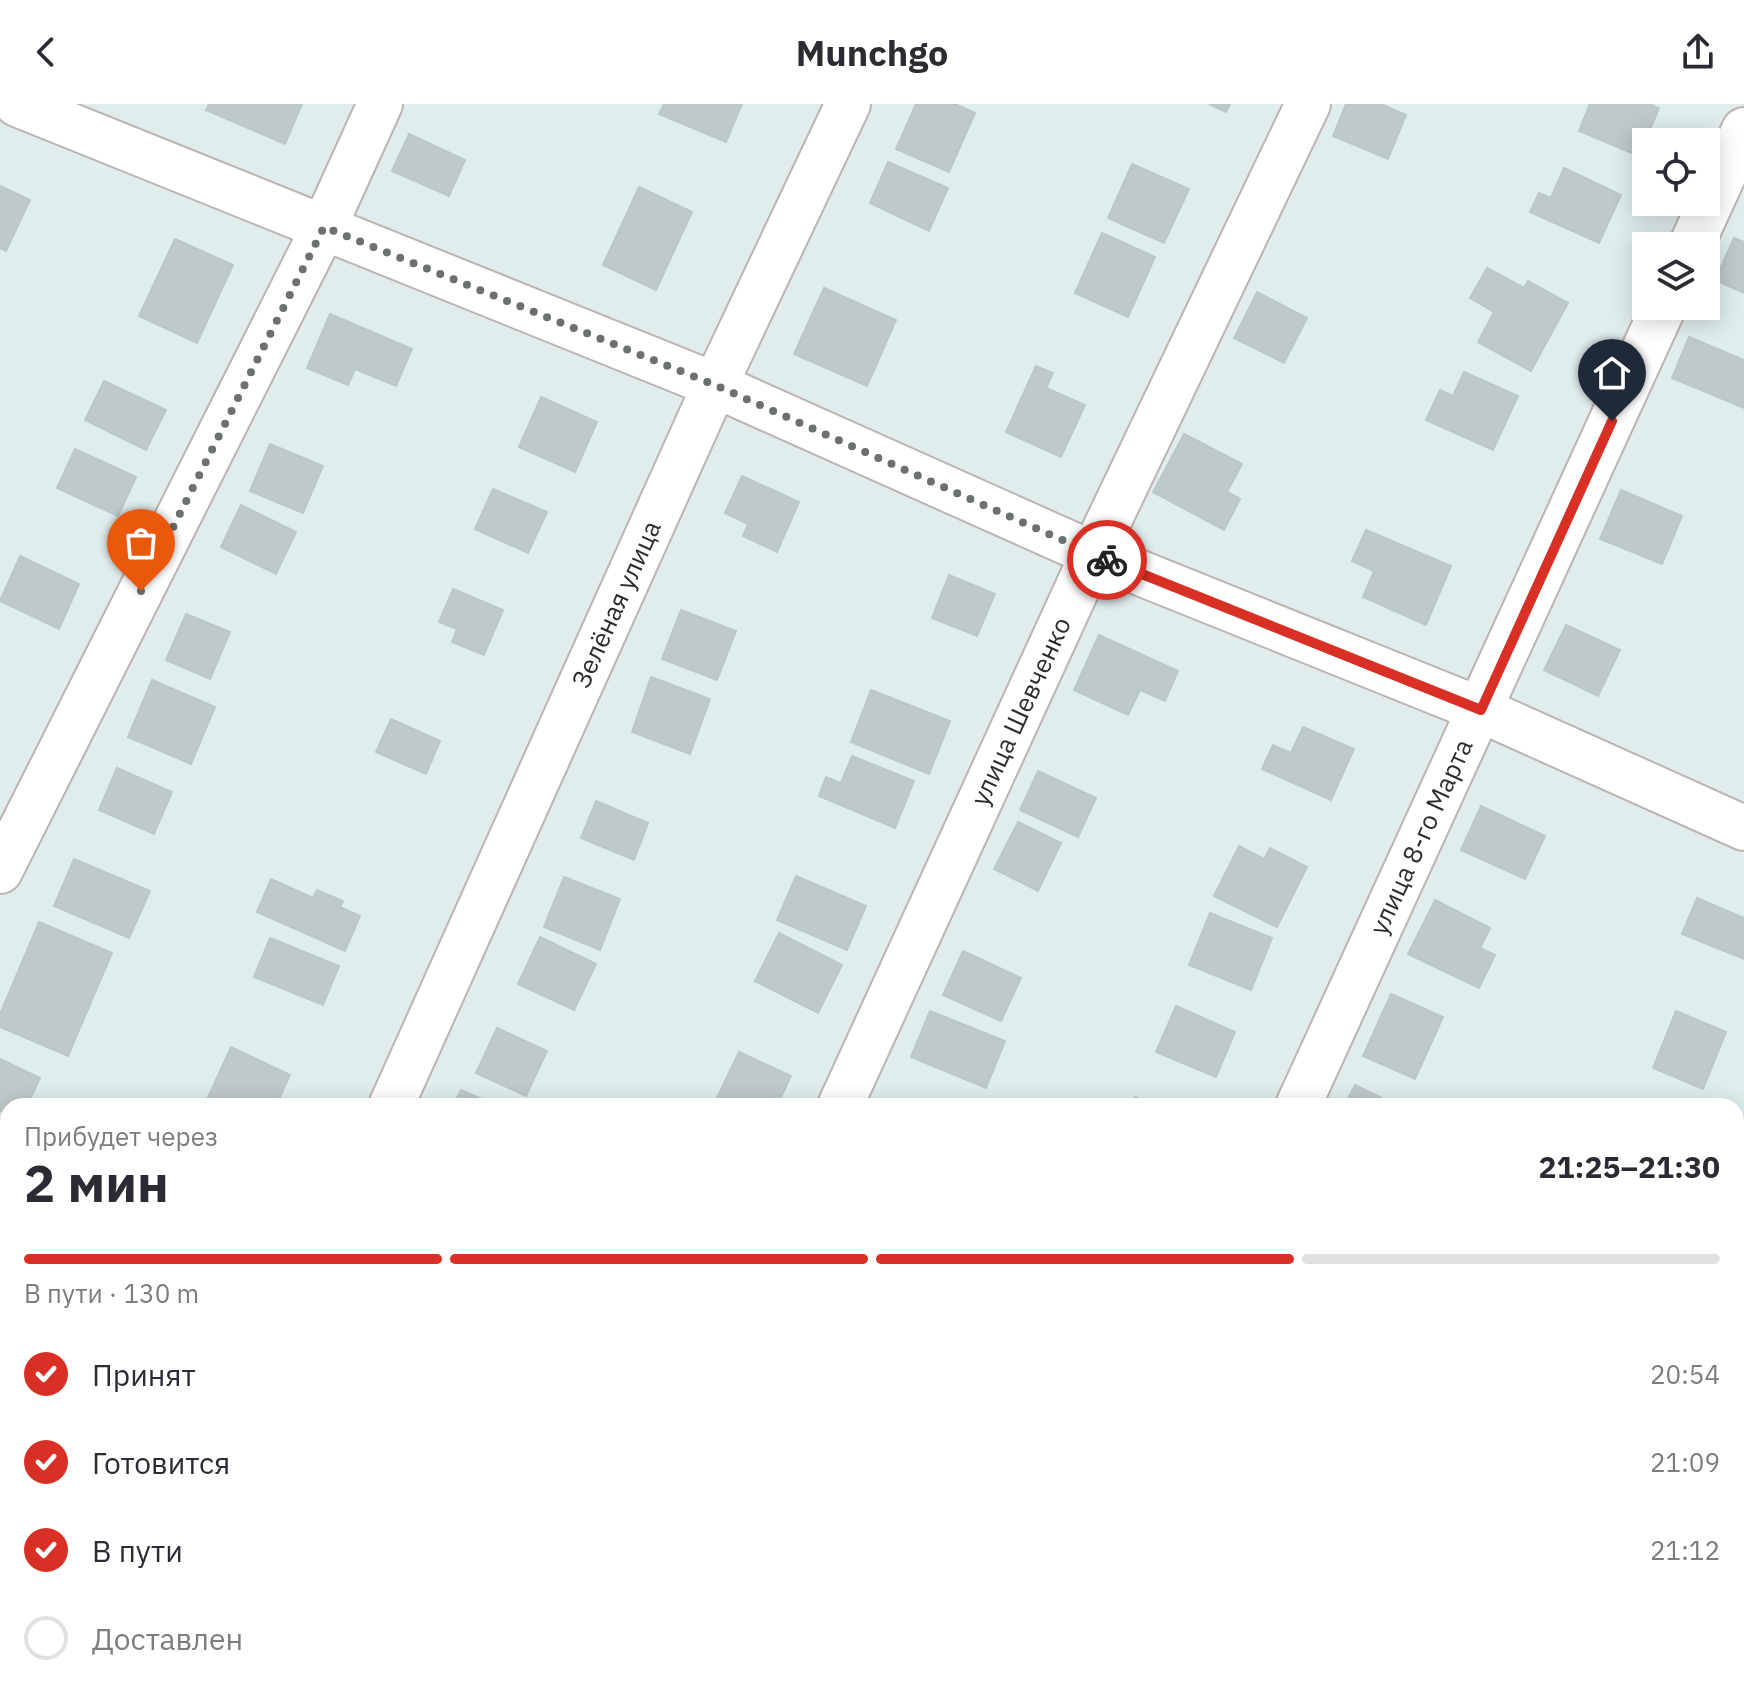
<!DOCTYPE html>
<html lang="ru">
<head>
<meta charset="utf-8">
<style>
  :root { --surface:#fff; --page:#f2f2f3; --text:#2b2b33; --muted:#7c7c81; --line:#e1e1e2; --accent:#d93025 }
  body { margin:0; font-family:"IBM Plex Sans",sans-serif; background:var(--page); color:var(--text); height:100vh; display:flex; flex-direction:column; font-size:30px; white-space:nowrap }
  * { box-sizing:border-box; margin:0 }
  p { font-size:26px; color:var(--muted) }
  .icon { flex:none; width:44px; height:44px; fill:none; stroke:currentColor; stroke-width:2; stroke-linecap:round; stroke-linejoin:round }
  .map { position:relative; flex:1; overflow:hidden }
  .sheet { position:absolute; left:0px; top:994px; width:1744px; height:600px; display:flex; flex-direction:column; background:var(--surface); border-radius:24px 24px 0 0; box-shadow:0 4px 20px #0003 }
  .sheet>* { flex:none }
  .fabs { position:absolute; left:1632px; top:24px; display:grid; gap:16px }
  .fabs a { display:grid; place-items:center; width:88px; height:88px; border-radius:0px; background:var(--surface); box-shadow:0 4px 20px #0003; font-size:40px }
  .pin { position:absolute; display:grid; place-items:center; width:68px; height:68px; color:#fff; margin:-82px -34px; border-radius:50% 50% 50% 0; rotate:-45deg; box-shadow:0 0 8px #0007 }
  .pin .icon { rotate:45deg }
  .courier { position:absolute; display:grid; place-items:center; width:80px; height:80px; margin:-40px; border:6px solid #d93025; border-radius:50%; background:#fff; color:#222; box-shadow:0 2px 10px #0007 }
  .overview em { font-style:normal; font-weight:800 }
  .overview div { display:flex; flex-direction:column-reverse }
  .overview { display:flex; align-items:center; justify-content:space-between; height:136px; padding:0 24px }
  h1 { font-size:52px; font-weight:800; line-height:60px }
  .bar { display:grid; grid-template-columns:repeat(4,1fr); gap:12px 8px; align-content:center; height:96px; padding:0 24px }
  .bar i { height:10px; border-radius:6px; background:var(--line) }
  .bar .active { background:var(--accent) }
  .bar p { grid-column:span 4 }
  ol { padding:0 24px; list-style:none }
  li { display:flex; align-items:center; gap:24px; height:88px }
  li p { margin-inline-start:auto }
  li .icon { padding:8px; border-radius:50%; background:var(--accent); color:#fff; stroke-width:4 }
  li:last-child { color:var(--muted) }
  li i { width:44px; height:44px; border:4px solid var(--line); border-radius:50% }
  header { display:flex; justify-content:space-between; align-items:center; height:104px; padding:0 24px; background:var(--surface); font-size:36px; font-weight:800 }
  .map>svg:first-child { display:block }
  .building { fill:#c0c9c9; stroke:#bbc8c9; stroke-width:2 }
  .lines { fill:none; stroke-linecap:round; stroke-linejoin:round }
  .street-casing { stroke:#bcb3b2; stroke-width:48 }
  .street { stroke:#fff; stroke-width:44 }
  .done { stroke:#6c7070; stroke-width:8; stroke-dasharray:0 14.4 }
  .route { stroke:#d93025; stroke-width:10 }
  .labels { text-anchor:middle; stroke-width:8; stroke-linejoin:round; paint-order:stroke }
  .street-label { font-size:26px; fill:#2d2d2d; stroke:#fff }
</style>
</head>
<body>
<header><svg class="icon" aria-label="back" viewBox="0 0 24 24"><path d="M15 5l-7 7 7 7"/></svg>Munchgo<svg class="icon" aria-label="share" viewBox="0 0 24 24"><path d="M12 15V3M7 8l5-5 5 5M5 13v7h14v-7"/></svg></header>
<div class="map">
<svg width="1744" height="1594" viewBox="0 0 1744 1594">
  <rect width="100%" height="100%" fill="#e1eded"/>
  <g class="building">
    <polygon points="209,0 302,0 285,40 206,6"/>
    <polygon points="664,0 742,0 726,38 659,10"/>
    <polygon points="916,0 955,0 975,9 949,68 896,45"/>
    <polygon points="1209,0 1230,0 1226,8"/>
    <polygon points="1346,0 1381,0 1406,11 1388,55 1333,32"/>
    <polygon points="1590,0 1649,0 1659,4 1639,52 1579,27"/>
    <polygon points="409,30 465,56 449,92 392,67"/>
    <polygon points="888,58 948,84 929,127 870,99"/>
    <polygon points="1132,60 1189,85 1164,139 1108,114"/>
    <polygon points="1564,64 1621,91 1599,139 1530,108 1539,89 1551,94"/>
    <polygon points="0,82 30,96 6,147 0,144"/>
    <polygon points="639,83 692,108 656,186 603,161"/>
    <polygon points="1102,129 1155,153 1128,213 1075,189"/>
    <polygon points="1734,134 1744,138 1744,189 1715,176"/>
    <polygon points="175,135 233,161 197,239 139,212"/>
    <polygon points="1487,164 1524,184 1528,177 1568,199 1531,267 1478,238 1494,208 1470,194"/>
    <polygon points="824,184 896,216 867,282 794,250"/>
    <polygon points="1257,188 1307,214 1284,259 1234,234"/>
    <polygon points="330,210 412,245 396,282 355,265 348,281 307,264"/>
    <polygon points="1689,233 1744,256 1744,304 1672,274"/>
    <polygon points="1036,262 1053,269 1046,284 1085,301 1061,353 1006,328"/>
    <polygon points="1464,268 1518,292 1493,346 1426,316 1440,286 1453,292"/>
    <polygon points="104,277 166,306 146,346 85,316"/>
    <polygon points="541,293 597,318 575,368 519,343"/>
    <polygon points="1184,330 1242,360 1227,388 1240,395 1224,426 1153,388"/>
    <polygon points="270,340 323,362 303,409 250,387"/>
    <polygon points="75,345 136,373 118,412 57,384"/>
    <polygon points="742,372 799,398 777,448 743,432 748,420 725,409"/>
    <polygon points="493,385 547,408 528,449 475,425"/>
    <polygon points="1621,386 1682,412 1662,460 1600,435"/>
    <polygon points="241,401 296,428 276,470 221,443"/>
    <polygon points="1366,426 1451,462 1426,521 1363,493 1374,467 1352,457"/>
    <polygon points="20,452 79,480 59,525 0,497"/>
    <polygon points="949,471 995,490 977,532 932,514"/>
    <polygon points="453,485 503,506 484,551 452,538 457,525 439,518"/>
    <polygon points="681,506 736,527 717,576 662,555"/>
    <polygon points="186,510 230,528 210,575 166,556"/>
    <polygon points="1566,521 1620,546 1598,592 1544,566"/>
    <polygon points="1099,531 1178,567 1165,597 1140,586 1128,611 1074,586"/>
    <polygon points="651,573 710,595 690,650 632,628"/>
    <polygon points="152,576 215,603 191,660 128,633"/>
    <polygon points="871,586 950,617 929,670 851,638"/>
    <polygon points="391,615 440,637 426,670 376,648"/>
    <polygon points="1303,623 1354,645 1331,696 1262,665 1273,641 1291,649"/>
    <polygon points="852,652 914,677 895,724 819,692 826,673 841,679"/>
    <polygon points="117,664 172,688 154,730 99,706"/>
    <polygon points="1038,667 1096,694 1078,733 1020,706"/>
    <polygon points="596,697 648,719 634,756 581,734"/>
    <polygon points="1481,702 1545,732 1525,775 1461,746"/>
    <polygon points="1018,718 1061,739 1038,787 994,765"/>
    <polygon points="1239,742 1264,755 1270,744 1307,763 1277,823 1214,792"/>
    <polygon points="74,755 150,787 129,834 54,802"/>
    <polygon points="796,772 866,802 847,846 777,816"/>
    <polygon points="564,773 620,795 600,846 544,823"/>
    <polygon points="271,775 313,794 317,786 343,797 340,803 360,812 345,847 257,808"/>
    <polygon points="1697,794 1744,814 1744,855 1682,830"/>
    <polygon points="1435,796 1490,824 1480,844 1495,851 1479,884 1408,850"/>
    <polygon points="1210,809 1272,834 1251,886 1189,861"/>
    <polygon points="39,818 112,849 68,952 0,923 0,910"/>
    <polygon points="779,829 842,861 818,909 755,877"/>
    <polygon points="540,833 596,860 574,906 518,880"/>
    <polygon points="270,834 339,862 323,901 254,873"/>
    <polygon points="963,847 1021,874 1001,917 943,891"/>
    <polygon points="1391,890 1443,913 1415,975 1363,952"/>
    <polygon points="1176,902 1235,928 1216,973 1156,948"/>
    <polygon points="930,907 1005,937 986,984 911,953"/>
    <polygon points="1676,907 1726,928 1703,985 1653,964"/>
    <polygon points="497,924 547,947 526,992 476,969"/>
    <polygon points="231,943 290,971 276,1002 204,1002"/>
    <polygon points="739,948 791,972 777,1002 713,1002"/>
    <polygon points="0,955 40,974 27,1002 8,1002 8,1011 0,1007"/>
    <polygon points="1355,981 1398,1002 1344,1002"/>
    <polygon points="461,986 498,1002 453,1002"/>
    <polygon points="1135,993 1157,1002 1131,1002"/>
    <polygon points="1736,1251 1744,1254 1744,1328 1736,1325"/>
    <polygon points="1736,1375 1744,1378 1744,1407 1736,1425"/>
    <polygon points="0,1449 8,1452 8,1498 0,1495"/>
    <polygon points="0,1515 8,1518 8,1572 0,1569"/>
    <polygon points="210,1586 264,1586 260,1594 228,1594"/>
    <polygon points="627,1586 696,1586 692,1594 623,1594"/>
    <polygon points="1076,1586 1150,1586 1146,1594 1072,1594"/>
    <polygon points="1382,1586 1428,1586 1425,1594 1399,1594"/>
  </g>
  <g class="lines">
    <g class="street-casing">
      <g id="street">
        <polyline points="17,0 715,281 1093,450 1481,606 1744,724"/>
        <polyline points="1691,142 1744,26"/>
        <polyline points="0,767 324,123 380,0"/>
        <path id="s1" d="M391 1002 715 281 848 0"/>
        <path id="s2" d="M840 1002 1093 450 1308 0"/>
        <path id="s3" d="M1298 1002 1664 202"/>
        <polyline points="1736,1120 1744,1103"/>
        <polyline points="0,1212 8,1215"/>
        <polyline points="907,1586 927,1594"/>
        <polyline points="128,1594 131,1586"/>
        <polyline points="573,1594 577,1586"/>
        <polyline points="1024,1594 1028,1586"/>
        <polyline points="1516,1594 1519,1586"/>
      </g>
    </g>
    <use href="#street" class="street"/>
  </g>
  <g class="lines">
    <polyline class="done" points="141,487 324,123 715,281 1107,456"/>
    <polyline class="route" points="1107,456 1481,606 1612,317"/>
  </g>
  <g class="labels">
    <g class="street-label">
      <text dy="9" stroke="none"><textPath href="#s1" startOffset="550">Зелёная улица</textPath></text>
      <text dy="9" stroke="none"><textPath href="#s2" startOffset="434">улица Шевченко</textPath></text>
      <text dy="9" stroke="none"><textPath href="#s3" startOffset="296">улица 8-го Марта</textPath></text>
    </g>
  </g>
</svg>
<div class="fabs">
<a><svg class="icon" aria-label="locate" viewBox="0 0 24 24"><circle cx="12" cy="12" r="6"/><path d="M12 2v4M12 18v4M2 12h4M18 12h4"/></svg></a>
<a><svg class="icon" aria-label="layers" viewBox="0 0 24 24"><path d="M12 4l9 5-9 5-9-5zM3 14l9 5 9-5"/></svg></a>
</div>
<div class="pin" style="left:141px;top:487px;background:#ea580c"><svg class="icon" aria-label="bag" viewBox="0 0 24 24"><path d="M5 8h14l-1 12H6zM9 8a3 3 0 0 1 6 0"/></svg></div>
<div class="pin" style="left:1612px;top:317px;background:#1f2937"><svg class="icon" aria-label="home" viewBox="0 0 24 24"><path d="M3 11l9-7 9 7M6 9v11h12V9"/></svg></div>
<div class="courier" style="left:1107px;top:456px"><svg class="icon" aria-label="bike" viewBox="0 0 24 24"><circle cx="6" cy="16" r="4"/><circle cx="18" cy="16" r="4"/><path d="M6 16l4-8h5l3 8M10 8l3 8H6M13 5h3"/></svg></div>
<section class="sheet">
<div class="overview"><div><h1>2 мин</h1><p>Прибудет через</p></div><em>21:25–21:30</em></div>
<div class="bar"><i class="active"></i><i class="active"></i><i class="active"></i><i></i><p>В пути · 130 m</p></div>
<ol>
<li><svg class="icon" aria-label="check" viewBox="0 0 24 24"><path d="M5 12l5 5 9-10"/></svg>Принят<p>20:54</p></li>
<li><svg class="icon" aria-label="check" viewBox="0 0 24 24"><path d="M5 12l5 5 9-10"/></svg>Готовится<p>21:09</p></li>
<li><svg class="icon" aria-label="check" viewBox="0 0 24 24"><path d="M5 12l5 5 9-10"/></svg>В пути<p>21:12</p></li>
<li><i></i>Доставлен</li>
</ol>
</section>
</div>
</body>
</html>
